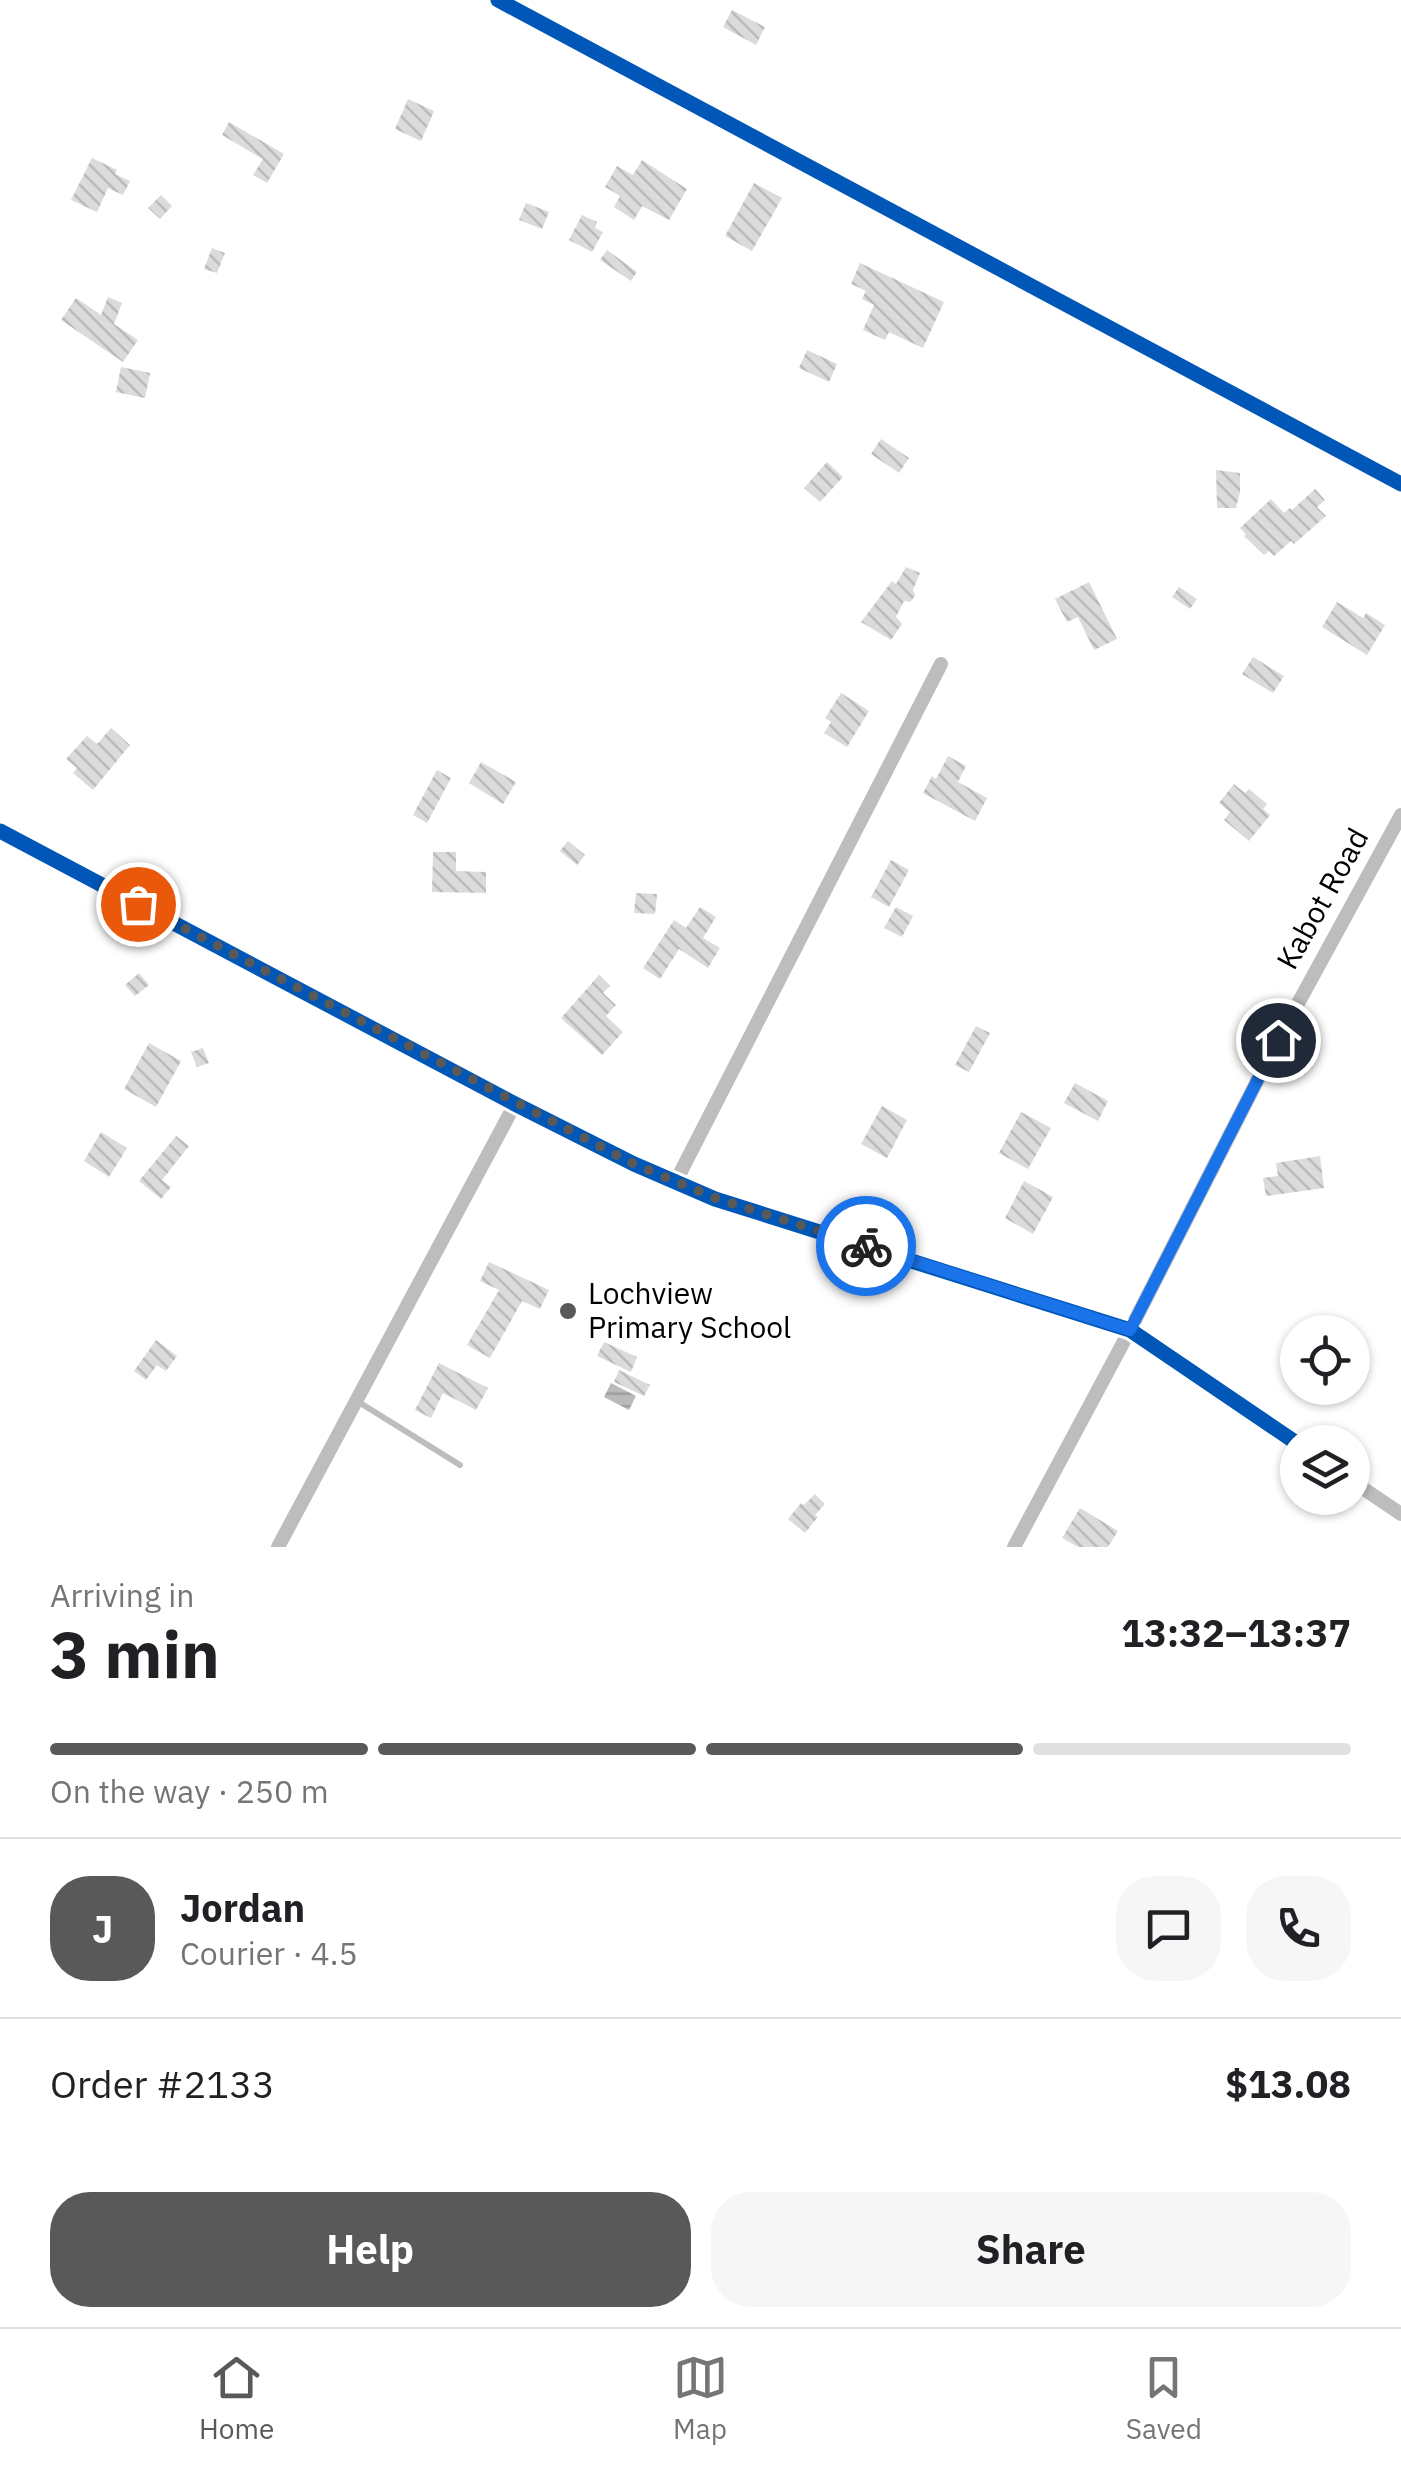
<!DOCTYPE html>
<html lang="en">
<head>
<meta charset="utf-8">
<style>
  :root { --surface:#fff; --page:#f6f6f6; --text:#202124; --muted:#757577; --line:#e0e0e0; --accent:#595959 }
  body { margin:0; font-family:"IBM Plex Sans",sans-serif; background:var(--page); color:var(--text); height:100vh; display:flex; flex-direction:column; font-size:38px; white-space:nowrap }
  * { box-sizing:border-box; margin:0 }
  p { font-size:32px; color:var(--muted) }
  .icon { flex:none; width:55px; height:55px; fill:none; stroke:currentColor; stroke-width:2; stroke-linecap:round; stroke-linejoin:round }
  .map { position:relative; height:1547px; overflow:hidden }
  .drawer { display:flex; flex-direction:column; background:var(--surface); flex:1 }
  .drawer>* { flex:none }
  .tools { position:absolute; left:1280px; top:1315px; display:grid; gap:20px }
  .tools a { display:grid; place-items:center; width:90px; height:90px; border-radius:50%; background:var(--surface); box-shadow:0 2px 8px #0004; font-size:50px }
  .pin { position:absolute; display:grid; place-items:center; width:85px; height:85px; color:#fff; margin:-42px; border:5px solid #fff; border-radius:50%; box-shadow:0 2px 10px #0007 }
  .courier { position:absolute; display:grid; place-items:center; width:100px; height:100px; margin:-50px; border:8px solid #1a73e8; border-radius:50%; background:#fff; color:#222; box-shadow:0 2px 12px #0007 }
  .overview em { font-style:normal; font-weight:800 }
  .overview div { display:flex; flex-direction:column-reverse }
  .overview { display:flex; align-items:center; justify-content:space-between; height:170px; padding:0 50px }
  h1 { font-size:65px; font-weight:800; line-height:75px }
  .bar { display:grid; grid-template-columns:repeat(4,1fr); gap:15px 10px; align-content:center; height:120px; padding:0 50px }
  .bar i { height:12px; border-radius:8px; background:var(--line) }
  .bar .current { background:var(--accent) }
  .bar p { grid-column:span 4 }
  .line { display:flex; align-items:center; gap:25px; padding:0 50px; border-top:2px solid var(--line) }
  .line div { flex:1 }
  .round { display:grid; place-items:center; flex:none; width:105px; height:105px; border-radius:40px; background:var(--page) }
  .primary-button { display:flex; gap:20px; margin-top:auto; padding:20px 50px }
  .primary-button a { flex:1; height:115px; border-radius:40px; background:var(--accent); color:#fff; font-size:40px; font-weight:800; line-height:115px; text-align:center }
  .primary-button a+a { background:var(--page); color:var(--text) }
  .menu { display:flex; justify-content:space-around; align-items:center; height:140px; border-top:2px solid var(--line); background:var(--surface); font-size:28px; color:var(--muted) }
  .menu a { display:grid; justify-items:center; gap:5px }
  .menu .current { color:var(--accent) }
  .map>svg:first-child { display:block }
  .water { fill:url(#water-rules) }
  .building { fill:url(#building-back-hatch) }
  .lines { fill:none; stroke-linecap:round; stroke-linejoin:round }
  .service { stroke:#bdbdbd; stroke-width:6 }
  .minor { stroke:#bdbdbd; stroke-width:14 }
  .cycleway-casing { stroke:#fff; stroke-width:21 }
  .cycleway { stroke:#0057b8; stroke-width:15 }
  .done { stroke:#595959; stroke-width:10; stroke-dasharray:0 18 }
  .route { stroke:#1a73e8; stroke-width:12 }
  .poi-dot { fill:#595959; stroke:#fff; stroke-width:4 }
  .labels { text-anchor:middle; stroke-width:10; stroke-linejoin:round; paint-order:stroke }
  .street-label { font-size:30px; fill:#000; stroke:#fff }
  .poi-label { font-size:30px; fill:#000; stroke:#fff; text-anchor:start }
</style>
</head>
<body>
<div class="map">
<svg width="1401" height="1547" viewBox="0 0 1401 1547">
  <defs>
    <pattern id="water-rules" width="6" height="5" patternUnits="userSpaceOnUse" patternTransform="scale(2.5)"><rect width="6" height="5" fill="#bababa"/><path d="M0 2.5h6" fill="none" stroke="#9e9e9e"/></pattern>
    <pattern id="building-back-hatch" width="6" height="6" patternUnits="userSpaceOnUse" patternTransform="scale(2.5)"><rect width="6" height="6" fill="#dbdbdb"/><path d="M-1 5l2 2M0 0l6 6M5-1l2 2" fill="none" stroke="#bababa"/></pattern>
  </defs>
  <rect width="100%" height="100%" fill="#fff"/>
  <polygon class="water" points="611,1383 636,1396 629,1410 604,1397"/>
  <g class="building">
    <polygon points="732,10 765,27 756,45 723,27"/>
    <polygon points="408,99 434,111 421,141 395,129"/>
    <polygon points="229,122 284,154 267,183 253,175 263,159 222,135"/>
    <polygon points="92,158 117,170 115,174 130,181 123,195 108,188 97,212 71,200"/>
    <polygon points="642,160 687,189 669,220 642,206 634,220 614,207 620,196 605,187 617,166 633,175"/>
    <polygon points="754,183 782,198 752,251 725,236"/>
    <polygon points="161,195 172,206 160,219 148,208"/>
    <polygon points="526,203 549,212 542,229 519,220"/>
    <polygon points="582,215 597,222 595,228 603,232 592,252 569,240"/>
    <polygon points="212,248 225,253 217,273 204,269"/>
    <polygon points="607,250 637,272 631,281 600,260"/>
    <polygon points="860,263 944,302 923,348 889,332 885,340 863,330 874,305 862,299 866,291 851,284"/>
    <polygon points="108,297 122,303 114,324 138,340 123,362 61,320 76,298 101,315"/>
    <polygon points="807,350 837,364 829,382 799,368"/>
    <polygon points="121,367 150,373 145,398 116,392"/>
    <polygon points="881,439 909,458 899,473 871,454"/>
    <polygon points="827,462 843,477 820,502 804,488"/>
    <polygon points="1216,470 1240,473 1240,492 1236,508 1217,508"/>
    <polygon points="1315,489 1325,500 1317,507 1326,516 1294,544 1291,541 1274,556 1269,551 1264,555 1244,536 1246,534 1240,528 1271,499 1284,513 1290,508 1292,510"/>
    <polygon points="906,567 920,573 913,590 915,596 910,602 904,601 896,617 902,624 891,640 861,622 892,581 896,584"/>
    <polygon points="1089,582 1117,639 1094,650 1078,617 1067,622 1055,599"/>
    <polygon points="1179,587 1197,599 1190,609 1172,597"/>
    <polygon points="1337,602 1363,618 1366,613 1385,625 1367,655 1322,627"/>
    <polygon points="1253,657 1284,676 1273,693 1242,674"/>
    <polygon points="841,693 869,711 847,747 824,733 831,722 825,718"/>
    <polygon points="111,728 130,745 93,790 73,773 77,768 66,759 87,736 97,744"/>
    <polygon points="948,756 966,766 958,782 987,798 975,821 923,793 932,776 936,779"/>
    <polygon points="481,762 516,782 503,804 469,783"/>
    <polygon points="437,770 451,778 427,823 413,815"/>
    <polygon points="1234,784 1245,793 1249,789 1267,804 1263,809 1270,815 1249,841 1224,820 1230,812 1219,803"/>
    <polygon points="568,841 585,855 577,865 560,851"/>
    <polygon points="433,852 456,852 456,871 486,872 486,893 432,892"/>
    <polygon points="891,860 909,870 889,907 871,897"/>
    <polygon points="636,893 657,894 655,914 634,913"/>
    <polygon points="700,907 716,917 703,938 720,948 708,968 679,949 660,979 643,968 674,920 686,928"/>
    <polygon points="896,907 913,916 902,937 884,928"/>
    <polygon points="139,973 149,985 135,996 125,985"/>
    <polygon points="599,975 610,986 603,993 616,1005 606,1016 623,1032 602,1055 561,1018"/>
    <polygon points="976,1026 990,1033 969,1072 955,1065"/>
    <polygon points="149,1043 181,1061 156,1107 124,1089"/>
    <polygon points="203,1048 209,1063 197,1067 191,1052"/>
    <polygon points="1075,1083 1108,1101 1098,1121 1064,1103"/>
    <polygon points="882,1106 907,1120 887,1158 861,1144"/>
    <polygon points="1021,1112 1051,1128 1028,1169 999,1153"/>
    <polygon points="101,1132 127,1148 109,1177 84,1161"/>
    <polygon points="176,1136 189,1146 162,1180 171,1187 161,1199 139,1181"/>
    <polygon points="1320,1156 1324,1188 1266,1196 1263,1178 1278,1176 1276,1163"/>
    <polygon points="1024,1181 1053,1197 1033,1234 1005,1218"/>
    <polygon points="489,1262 549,1290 540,1309 522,1301 490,1358 467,1345 499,1290 480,1281"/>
    <polygon points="156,1340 177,1356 166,1371 157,1365 146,1380 134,1371"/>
    <polygon points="604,1342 637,1357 631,1372 597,1356"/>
    <polygon points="439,1363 488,1388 476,1410 443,1393 431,1418 415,1410"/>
    <polygon points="619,1370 650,1385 644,1396 614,1382"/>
    <polygon points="815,1494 825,1504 815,1515 818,1517 805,1533 788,1519 801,1503 804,1505"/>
    <polygon points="1080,1508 1118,1531 1108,1547 1078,1547 1062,1538"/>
  </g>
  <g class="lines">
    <polyline class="service" points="357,1401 460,1465"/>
    <g class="minor">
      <polyline points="498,0 1401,484"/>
      <polyline points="0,831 515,1104 634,1164 715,1199 1130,1330 1298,1444"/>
      <polyline points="675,1183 941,664"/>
      <polyline points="1352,1481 1401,1514"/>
      <polyline points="278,1547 515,1104"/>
      <polyline points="1014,1547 1130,1330 1278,1040 1401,815"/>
    </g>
    <g class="cycleway-casing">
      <g id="cycleway">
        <polyline points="498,0 1401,484"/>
        <polyline points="0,831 515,1104 634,1164 715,1199 1130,1330 1298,1444"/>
      </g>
    </g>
    <use href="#cycleway" class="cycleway"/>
  </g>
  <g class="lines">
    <polyline class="done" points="138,904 634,1164 715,1198 866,1246"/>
    <polyline class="route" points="866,1246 1130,1330 1278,1040"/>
  </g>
  <circle class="poi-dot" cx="568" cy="1311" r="10"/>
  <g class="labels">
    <g class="street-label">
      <text transform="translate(1323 899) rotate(-61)" y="10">Kabot Road</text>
    </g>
    <g class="poi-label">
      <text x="588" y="1304">Lochview<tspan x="588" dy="34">Primary School</tspan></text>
    </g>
  </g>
</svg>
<div class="tools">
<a><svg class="icon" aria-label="locate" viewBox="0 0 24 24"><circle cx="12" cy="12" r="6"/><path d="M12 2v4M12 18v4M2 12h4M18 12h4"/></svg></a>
<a><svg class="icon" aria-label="layers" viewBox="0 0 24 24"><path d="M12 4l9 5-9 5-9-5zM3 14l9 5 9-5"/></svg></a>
</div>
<div class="pin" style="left:138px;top:904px;background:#ea580c"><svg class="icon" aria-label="bag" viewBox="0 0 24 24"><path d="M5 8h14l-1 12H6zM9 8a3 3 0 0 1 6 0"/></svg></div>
<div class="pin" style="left:1278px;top:1040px;background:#1f2937"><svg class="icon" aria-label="home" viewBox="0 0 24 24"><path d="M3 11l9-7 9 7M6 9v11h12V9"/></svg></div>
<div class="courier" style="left:866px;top:1246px"><svg class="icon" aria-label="bike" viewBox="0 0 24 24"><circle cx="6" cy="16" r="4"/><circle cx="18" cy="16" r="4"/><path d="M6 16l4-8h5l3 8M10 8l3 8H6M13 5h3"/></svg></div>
</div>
<section class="drawer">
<div class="overview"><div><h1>3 min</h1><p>Arriving in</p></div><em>13:32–13:37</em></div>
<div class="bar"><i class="current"></i><i class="current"></i><i class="current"></i><i></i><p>On the way · 250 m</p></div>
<div class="line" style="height:180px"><b class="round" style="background:var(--accent);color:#fff">J</b><div><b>Jordan</b><p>Courier · 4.5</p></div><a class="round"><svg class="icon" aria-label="chat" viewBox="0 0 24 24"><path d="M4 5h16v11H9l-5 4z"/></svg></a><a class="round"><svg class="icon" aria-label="phone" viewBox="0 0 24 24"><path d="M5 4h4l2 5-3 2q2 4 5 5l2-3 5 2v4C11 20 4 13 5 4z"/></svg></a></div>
<div class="line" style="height:130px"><div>Order #2133</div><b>$13.08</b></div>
<div class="primary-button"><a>Help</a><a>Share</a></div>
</section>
<nav class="menu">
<a class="current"><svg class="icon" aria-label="home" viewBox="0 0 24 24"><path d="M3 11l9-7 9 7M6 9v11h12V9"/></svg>Home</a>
<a><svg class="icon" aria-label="map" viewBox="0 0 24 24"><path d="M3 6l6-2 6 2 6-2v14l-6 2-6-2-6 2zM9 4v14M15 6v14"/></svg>Map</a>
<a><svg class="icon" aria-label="saved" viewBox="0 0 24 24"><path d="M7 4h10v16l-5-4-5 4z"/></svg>Saved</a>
</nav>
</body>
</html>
